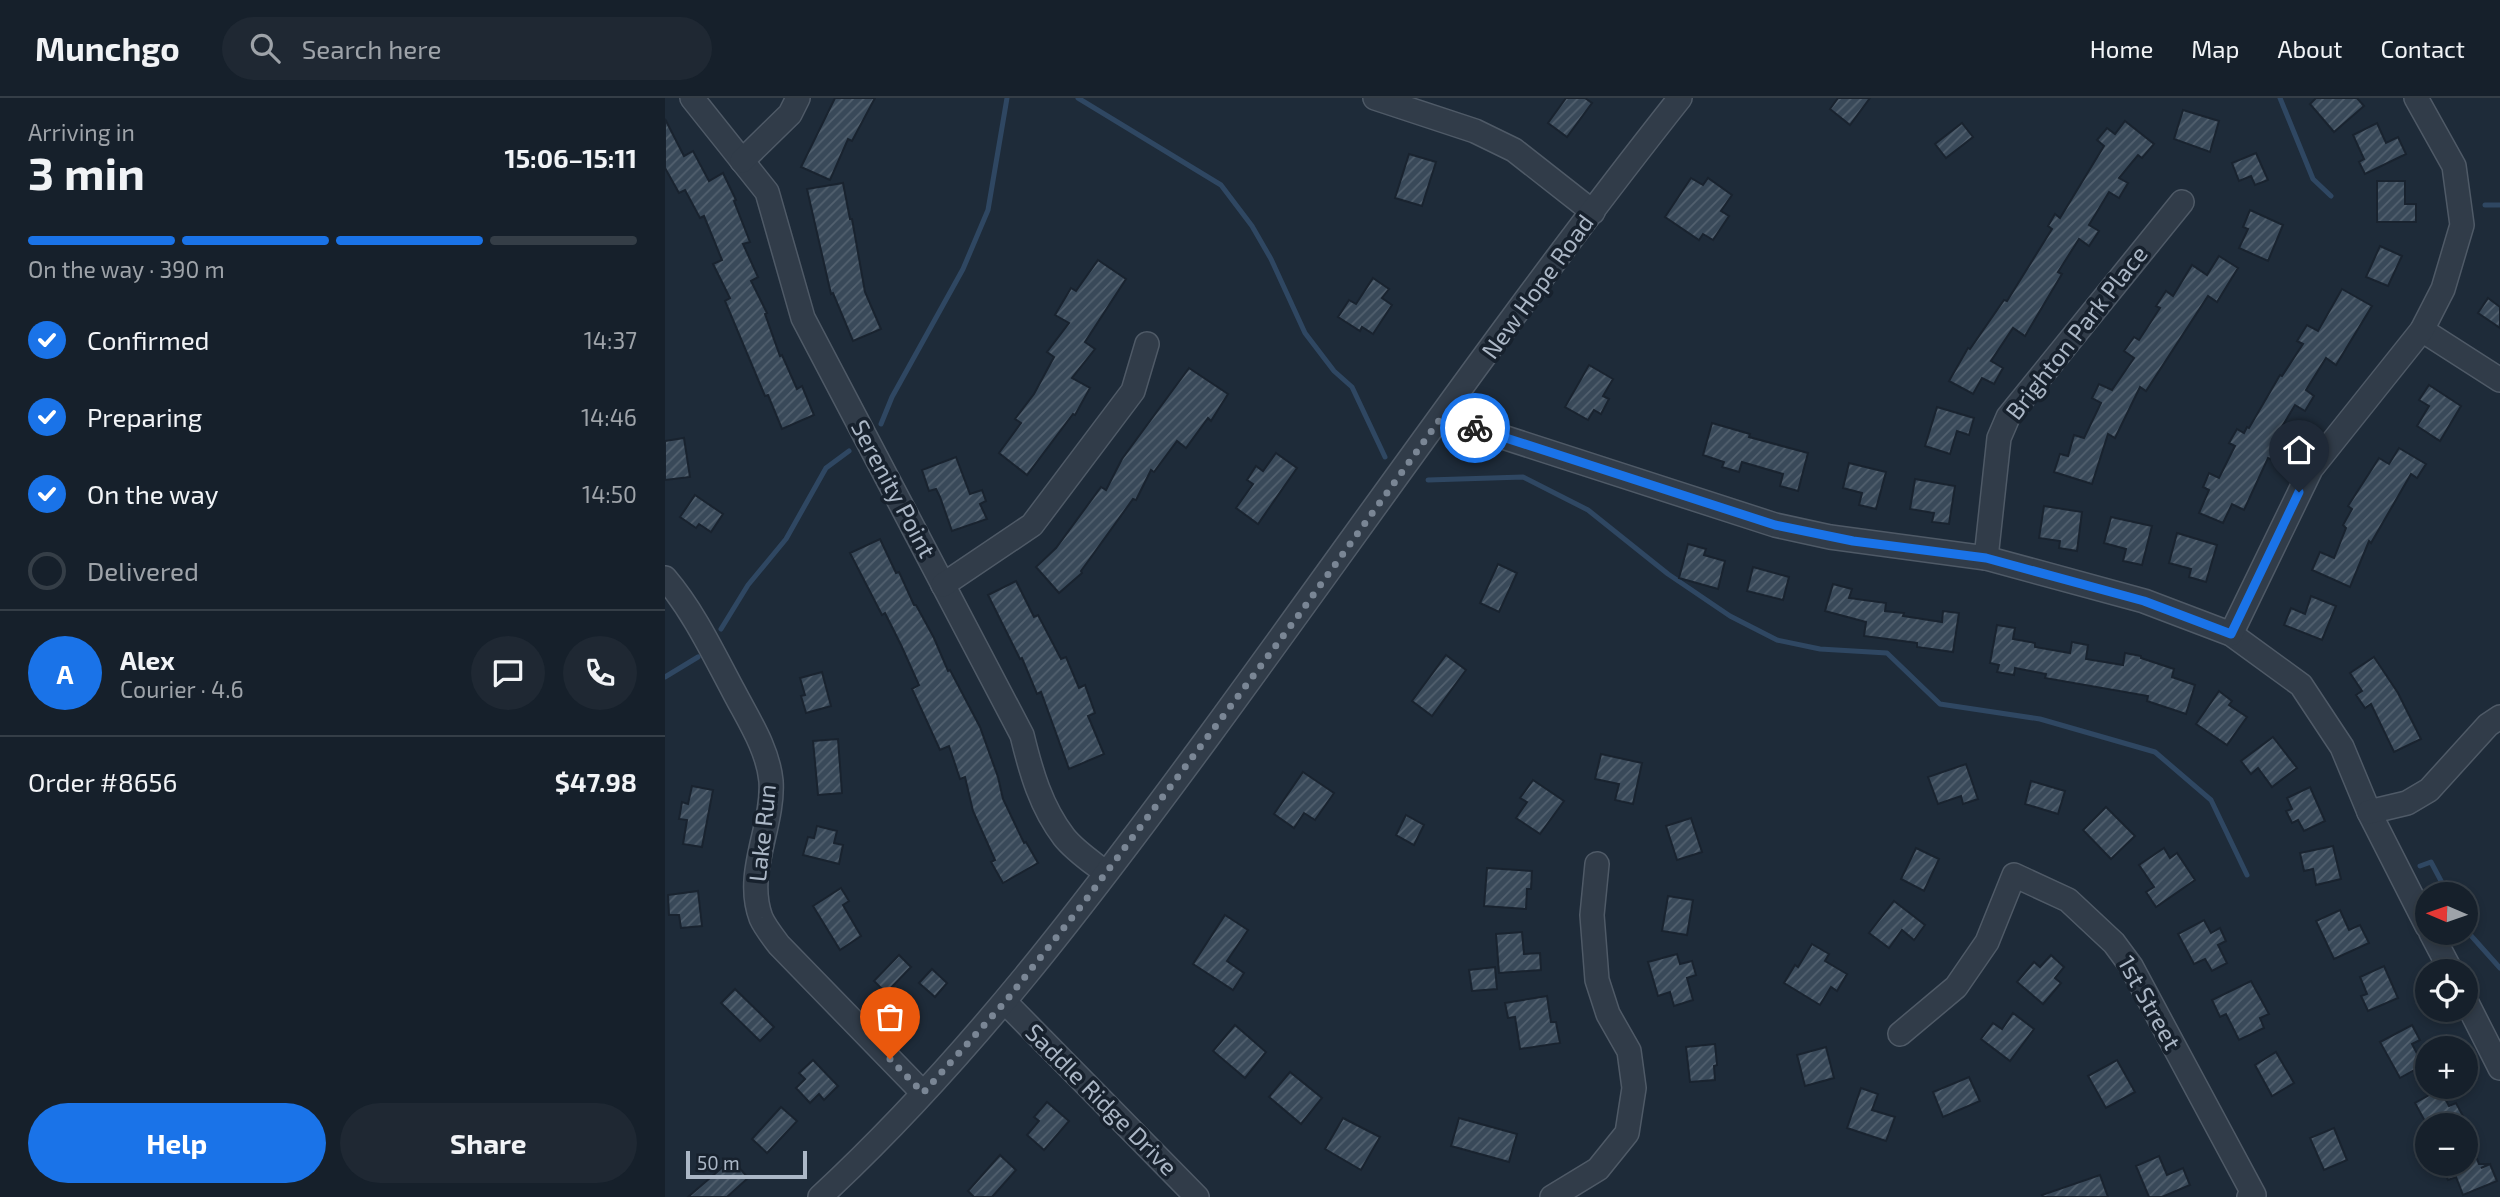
<!DOCTYPE html>
<html lang="en">
<head>
<meta charset="utf-8">
<style>
  :root { --surface:#16202b; --page:#1f2833; --text:#f1f3f6; --muted:#9ea3a9; --line:#353e47; --accent:#1a73e8 }
  body { margin:0; font-family:"Exo 2",sans-serif; background:var(--page); color:var(--text); height:100vh; display:flex; flex-direction:column; font-size:26px; white-space:nowrap }
  * { box-sizing:border-box; margin:0 }
  p { font-size:23px; color:var(--muted) }
  .icon { flex:none; width:38px; height:38px; fill:none; stroke:currentColor; stroke-width:2; stroke-linecap:round; stroke-linejoin:round }
  .map { position:relative; flex:1; overflow:hidden }
  .sheet { display:flex; flex-direction:column; background:var(--surface); width:665px }
  .sheet>* { flex:none }
  .needle { width:46px; rotate:272deg }
  .fabs { position:absolute; left:1750px; top:784px; display:grid; gap:14px }
  .fabs a { display:grid; place-items:center; width:63px; height:63px; border-radius:50%; background:var(--surface); box-shadow:0 4px 10px #0003,0 0 0 2px var(--line); font-size:35px }
  .scale { position:absolute; left:21px; bottom:18px; width:121px; box-sizing:border-box; padding-left:7px; border:4px solid #abb7c6; border-top:0; font-size:19px; line-height:24px; white-space:nowrap; color:#abb7c6; -webkit-text-stroke:5px #17212d; paint-order:stroke }
  .pin { position:absolute; display:grid; place-items:center; width:60px; height:60px; color:#fff; margin:-72px -30px; border-radius:50% 50% 50% 0; rotate:-45deg; box-shadow:0 0 7px #0007 }
  .pin .icon { rotate:45deg }
  .courier { position:absolute; display:grid; place-items:center; width:70px; height:70px; margin:-35px; border:5px solid #1a73e8; border-radius:50%; background:#fff; color:#222; box-shadow:0 2px 9px #0007 }
  .head em { font-style:normal; font-weight:700 }
  .head div { display:flex; flex-direction:column-reverse }
  .head { display:flex; align-items:center; justify-content:space-between; height:119px; padding:0 28px }
  h1 { font-size:46px; font-weight:700; line-height:52px }
  .bar { display:grid; grid-template-columns:repeat(4,1fr); gap:10px 7px; align-content:center; height:84px; padding:0 28px }
  .bar i { height:9px; border-radius:5px; background:var(--line) }
  .bar .active { background:var(--accent) }
  .bar p { grid-column:span 4 }
  .line { display:flex; align-items:center; gap:18px; padding:0 28px; border-top:2px solid var(--line) }
  .line div { flex:1 }
  .round { display:grid; place-items:center; flex:none; width:74px; height:74px; border-radius:37px; background:var(--page) }
  ol { padding:0 28px; list-style:none }
  li { display:flex; align-items:center; gap:21px; height:77px }
  li p { margin-inline-start:auto }
  li .icon { padding:7px; border-radius:50%; background:var(--accent); color:#fff; stroke-width:4 }
  li:last-child { color:var(--muted) }
  li i { width:38px; height:38px; border:4px solid var(--line); border-radius:50% }
  .button { display:flex; gap:14px; margin-top:auto; padding:14px 28px }
  .button a { flex:1; height:80px; border-radius:42px; background:var(--accent); color:#fff; font-size:28px; font-weight:700; line-height:80px; text-align:center }
  .button a+a { background:var(--page); color:var(--text) }
  header { display:flex; align-items:center; gap:42px; box-sizing:border-box; height:98px; padding:0 35px; background:var(--surface); border-bottom:2px solid var(--line) }
  header strong { font-size:33px }
  nav { display:flex; gap:38px; margin-inline-start:auto; font-size:24px }
  .search { width:490px; height:63px; background:var(--page); display:flex; align-items:center; gap:18px; box-sizing:border-box; padding:0 24px; border-radius:38px; color:var(--muted); font-size:26px }
  main { display:flex; flex:1; min-height:0 }
  .map>svg:first-child { display:block }
  .lines { fill:none; stroke-linecap:round; stroke-linejoin:round }
  .stream { stroke:#2f4762; stroke-width:5 }
  .building { fill:url(#building-hatch); stroke:#19232f; stroke-width:2 }
  .minor-casing { stroke:#4f5a67; stroke-width:26 }
  .minor { stroke:#313c49; stroke-width:23 }
  .done { stroke:#7a8695; stroke-width:7; stroke-dasharray:0 12.6 }
  .route { stroke:#1a73e8; stroke-width:9 }
  .labels { text-anchor:middle; stroke-width:7; stroke-linejoin:round; paint-order:stroke }
  .street-label { font-size:24px; fill:#abb7c6; stroke:#17212d }
</style>
</head>
<body>
<header>
<strong>Munchgo</strong>
<div class="search"><svg class="icon" aria-label="search" viewBox="0 0 24 24"><circle cx="10" cy="10" r="6"/><path d="M15 15l6 6"/></svg>Search here</div>
<nav><a>Home</a><a>Map</a><a>About</a><a>Contact</a></nav>
</header>
<main>
<section class="sheet">
<div class="head"><div><h1>3 min</h1><p>Arriving in</p></div><em>15:06–15:11</em></div>
<div class="bar"><i class="active"></i><i class="active"></i><i class="active"></i><i></i><p>On the way · 390 m</p></div>
<ol>
<li><svg class="icon" aria-label="check" viewBox="0 0 24 24"><path d="M5 12l5 5 9-10"/></svg>Confirmed<p>14:37</p></li>
<li><svg class="icon" aria-label="check" viewBox="0 0 24 24"><path d="M5 12l5 5 9-10"/></svg>Preparing<p>14:46</p></li>
<li><svg class="icon" aria-label="check" viewBox="0 0 24 24"><path d="M5 12l5 5 9-10"/></svg>On the way<p>14:50</p></li>
<li><i></i>Delivered</li>
</ol>
<div class="line" style="height:126px"><b class="round" style="background:var(--accent);color:#fff">A</b><div><b>Alex</b><p>Courier · 4.6</p></div><a class="round"><svg class="icon" aria-label="chat" viewBox="0 0 24 24"><path d="M4 5h16v11H9l-5 4z"/></svg></a><a class="round"><svg class="icon" aria-label="phone" viewBox="0 0 24 24"><path d="M5 4h4l2 5-3 2q2 4 5 5l2-3 5 2v4C11 20 4 13 5 4z"/></svg></a></div>
<div class="line" style="height:91px"><div>Order #8656</div><b>$47.98</b></div>
<div class="button"><a>Help</a><a>Share</a></div>
</section>
<div class="map">
<svg width="1835" height="1099" viewBox="0 0 1835 1099">
  <defs>
    <pattern id="building-hatch" width="6" height="6" patternUnits="userSpaceOnUse" patternTransform="scale(1.75)"><rect width="6" height="6" fill="#394959"/><path d="M-1 1l2-2M0 6l6-6M5 7l2-2" fill="none" stroke="#53616f"/></pattern>
  </defs>
  <rect width="100%" height="100%" fill="#1e2b39"/>
  <g class="lines">
    <g class="stream">
      <polyline points="413,0 556,87 587,128 606,161 640,235 669,273 687,289 720,359"/>
      <polyline points="1615,0 1648,81 1666,98"/>
      <polyline points="1820,107 1835,107"/>
      <polyline points="216,326 227,299 298,171 323,112 342,0"/>
      <polyline points="763,382 858,379 923,412 1003,476 1065,518 1112,542 1155,551 1222,555 1275,606 1375,621 1490,654 1546,702 1582,777"/>
      <polyline points="56,531 83,487 121,441 161,370 184,353"/>
      <polyline points="0,579 33,559"/>
      <polyline points="1755,768 1766,764 1783,796"/>
      <polyline points="1801,832 1835,870"/>
    </g>
  </g>
  <g class="building">
    <polygon points="170,0 210,0 187,43 183,41 165,82 136,69"/>
    <polygon points="901,0 920,0 927,5 902,39 883,25"/>
    <polygon points="1173,0 1205,0 1185,27 1165,11"/>
    <polygon points="1651,0 1692,0 1699,8 1669,34 1645,6"/>
    <polygon points="1518,12 1554,23 1545,54 1509,41"/>
    <polygon points="0,21 19,58 28,53 44,83 58,75 71,102 69,103 85,144 78,146 93,179 86,183 102,215 100,216 115,258 117,257 132,291 137,288 149,317 117,331 103,297 100,298 60,203 65,200 48,166 57,162 39,118 35,120 20,92 14,95 0,70"/>
    <polygon points="1460,23 1489,46 1477,60 1473,57 1454,80 1463,85 1454,100 1444,94 1424,127 1434,133 1424,148 1414,141 1393,174 1397,176 1360,238 1348,230 1326,263 1338,270 1329,286 1317,280 1308,296 1284,283 1303,250 1305,251 1339,202 1342,203 1387,131 1383,128 1390,116 1395,120 1439,48 1432,42 1442,30 1450,36"/>
    <polygon points="1297,25 1308,39 1281,60 1270,46"/>
    <polygon points="1712,25 1721,45 1733,39 1741,56 1700,76 1694,64 1699,61 1688,37"/>
    <polygon points="1591,55 1603,82 1590,87 1586,78 1574,83 1567,65"/>
    <polygon points="744,56 771,64 757,108 730,100"/>
    <polygon points="1026,80 1038,87 1043,80 1067,97 1056,113 1064,118 1048,142 1038,136 1034,142 1000,119"/>
    <polygon points="1712,83 1740,83 1740,106 1751,106 1751,124 1712,124"/>
    <polygon points="178,85 185,121 187,121 200,194 216,231 188,243 168,195 166,196 142,91"/>
    <polygon points="1585,112 1618,127 1603,163 1574,150 1583,131 1578,129"/>
    <polygon points="1715,148 1737,158 1723,188 1701,179"/>
    <polygon points="1554,158 1573,170 1552,204 1543,198 1481,293 1475,289 1450,340 1443,336 1427,386 1389,374 1395,356 1403,358 1409,337 1419,340 1436,305 1427,300 1434,286 1447,292 1469,260 1459,253 1469,239 1474,242 1495,210 1491,208 1501,193 1508,198 1527,167 1542,177"/>
    <polygon points="433,162 461,181 420,244 430,251 407,280 425,290 410,317 408,316 362,377 334,355 356,325 350,321 369,296 389,259 382,254 404,225 390,217 406,190 411,193"/>
    <polygon points="708,180 724,191 717,200 727,207 708,236 697,229 695,233 673,219 684,202 691,206"/>
    <polygon points="1677,191 1707,208 1671,267 1661,260 1641,292 1649,298 1640,313 1630,307 1609,342 1616,346 1608,362 1603,360 1579,412 1567,406 1558,425 1534,415 1544,392 1538,389 1544,375 1554,380 1570,348 1564,345 1572,331 1579,335 1582,329 1584,330 1615,277 1617,278 1638,246 1632,243 1642,227 1653,233"/>
    <polygon points="1823,200 1835,209 1835,230 1813,215"/>
    <polygon points="924,267 948,281 938,298 944,301 936,316 929,312 923,322 900,309"/>
    <polygon points="524,270 563,296 546,323 543,320 521,350 512,343 489,374 486,372 471,402 468,401 416,473 417,475 394,495 371,469 391,450 436,389 441,392 457,361"/>
    <polygon points="1764,287 1796,308 1775,343 1752,328 1764,308 1754,302"/>
    <polygon points="1272,309 1309,320 1304,337 1292,333 1285,356 1260,348"/>
    <polygon points="1047,325 1085,336 1084,339 1143,355 1133,393 1115,388 1118,376 1077,364 1074,374 1057,369 1059,364 1038,357"/>
    <polygon points="19,340 25,379 0,382 0,343"/>
    <polygon points="1734,350 1761,366 1752,380 1746,376 1706,445 1704,443 1685,489 1647,472 1655,454 1669,460 1681,430 1678,427 1687,411 1683,408 1714,360 1724,366"/>
    <polygon points="611,355 632,370 593,426 571,410 588,386 582,382 591,368 598,373"/>
    <polygon points="291,359 305,396 317,392 321,403 315,406 322,421 287,433 275,399 271,391 264,393 257,372"/>
    <polygon points="1184,365 1221,374 1211,411 1194,407 1197,395 1178,390"/>
    <polygon points="1250,381 1290,388 1284,426 1267,424 1269,415 1245,411"/>
    <polygon points="30,397 58,416 46,434 34,426 31,430 15,419"/>
    <polygon points="1379,408 1417,414 1412,453 1394,450 1395,443 1374,440"/>
    <polygon points="1446,419 1487,428 1477,467 1458,463 1461,451 1439,445"/>
    <polygon points="1512,435 1552,447 1541,484 1524,479 1526,471 1504,465"/>
    <polygon points="215,441 231,475 234,474 249,507 251,507 269,540 283,573 285,572 315,629 333,679 338,701 359,745 361,744 373,765 338,785 326,764 330,762 308,713 300,679 295,681 284,648 275,652 247,591 254,587 236,547 220,515 217,517 185,455"/>
    <polygon points="1023,446 1041,451 1039,457 1060,463 1053,491 1014,480"/>
    <polygon points="833,466 852,475 834,514 815,505"/>
    <polygon points="1088,469 1124,479 1118,502 1082,493"/>
    <polygon points="351,483 369,519 373,517 396,561 401,559 414,590 420,587 430,615 423,618 439,656 404,671 376,594 372,596 357,560 355,561 323,497"/>
    <polygon points="1168,486 1187,491 1184,500 1221,505 1220,513 1239,515 1238,518 1277,524 1278,513 1294,515 1288,554 1252,549 1252,545 1199,538 1201,524 1160,513"/>
    <polygon points="1646,498 1671,508 1657,542 1619,527 1626,510 1640,516"/>
    <polygon points="1332,527 1350,530 1348,541 1370,545 1370,549 1405,555 1407,544 1423,547 1421,561 1458,567 1460,555 1476,558 1476,560 1509,571 1507,579 1530,587 1521,616 1482,603 1483,598 1380,580 1381,576 1350,570 1349,577 1332,574 1334,567 1325,565"/>
    <polygon points="781,557 801,572 767,618 747,603"/>
    <polygon points="1709,559 1733,595 1756,641 1729,654 1706,606 1700,610 1691,597 1697,593 1685,575"/>
    <polygon points="157,574 166,608 141,615 136,598 140,597 135,580"/>
    <polygon points="1554,593 1567,603 1564,607 1582,619 1562,647 1531,626"/>
    <polygon points="1608,639 1632,670 1607,689 1593,670 1586,676 1576,663"/>
    <polygon points="173,641 177,695 153,697 148,643"/>
    <polygon points="936,656 977,665 968,706 950,702 954,686 930,681"/>
    <polygon points="1301,666 1313,701 1298,706 1296,698 1273,706 1263,679"/>
    <polygon points="638,674 669,695 650,722 639,715 629,730 609,716"/>
    <polygon points="868,682 899,703 875,736 851,720 862,704 855,700"/>
    <polygon points="1366,683 1400,693 1393,716 1360,706"/>
    <polygon points="27,688 48,692 37,749 18,746 22,722 14,721 17,704 23,706"/>
    <polygon points="1645,689 1660,723 1639,733 1633,722 1627,725 1621,713 1627,711 1622,700"/>
    <polygon points="1441,709 1470,738 1446,761 1418,732"/>
    <polygon points="741,717 759,727 749,747 731,737"/>
    <polygon points="1026,720 1037,754 1012,762 1001,728"/>
    <polygon points="152,728 172,733 169,745 178,747 174,766 138,757 143,739 149,740"/>
    <polygon points="1668,748 1676,781 1651,787 1648,771 1639,773 1635,755"/>
    <polygon points="1251,750 1274,761 1259,793 1236,781"/>
    <polygon points="1499,750 1505,760 1512,755 1530,782 1491,809 1481,794 1489,789 1474,767"/>
    <polygon points="822,770 867,773 866,791 862,791 861,811 819,808"/>
    <polygon points="176,790 184,803 178,807 196,838 175,852 148,808"/>
    <polygon points="33,793 37,828 16,830 14,817 4,817 3,797"/>
    <polygon points="1003,798 1028,802 1022,837 997,833"/>
    <polygon points="1229,803 1260,827 1249,842 1237,832 1224,850 1204,835"/>
    <polygon points="1675,812 1684,832 1695,827 1704,845 1669,861 1651,823"/>
    <polygon points="560,817 583,832 562,863 579,875 568,892 528,866"/>
    <polygon points="1539,822 1546,835 1555,830 1561,843 1553,847 1562,865 1547,873 1540,861 1529,866 1513,836"/>
    <polygon points="857,834 859,856 875,855 876,872 834,875 831,836"/>
    <polygon points="1147,846 1164,856 1160,863 1182,876 1172,893 1166,889 1155,907 1119,885 1130,867 1133,869"/>
    <polygon points="1012,856 1015,866 1027,863 1031,877 1022,880 1028,902 1009,908 1005,894 993,898 983,864"/>
    <polygon points="234,857 246,869 221,895 209,883"/>
    <polygon points="1386,857 1399,869 1390,880 1396,885 1378,906 1352,884 1369,864 1375,869"/>
    <polygon points="1719,868 1733,900 1703,913 1696,898 1702,896 1695,879"/>
    <polygon points="830,869 832,891 807,893 804,872"/>
    <polygon points="267,871 282,885 270,899 254,885"/>
    <polygon points="1586,883 1604,916 1595,920 1599,930 1574,942 1561,916 1555,919 1547,902"/>
    <polygon points="70,891 109,929 95,943 56,905"/>
    <polygon points="882,898 886,924 891,924 895,945 855,951 850,919 843,920 840,905"/>
    <polygon points="1348,915 1369,931 1345,963 1316,941 1328,925 1337,931"/>
    <polygon points="570,927 601,954 580,980 548,953"/>
    <polygon points="1747,927 1755,942 1747,946 1758,967 1735,980 1715,944"/>
    <polygon points="1050,946 1052,967 1049,968 1050,982 1025,984 1021,949"/>
    <polygon points="1161,949 1169,980 1140,988 1132,957"/>
    <polygon points="1611,954 1629,985 1607,998 1590,967"/>
    <polygon points="148,962 173,988 159,1002 154,996 145,1005 131,990 140,981 134,975"/>
    <polygon points="1452,962 1470,994 1441,1010 1423,978"/>
    <polygon points="625,974 657,1000 636,1026 604,999"/>
    <polygon points="1304,979 1315,1003 1278,1019 1268,994"/>
    <polygon points="1196,990 1213,996 1207,1012 1230,1019 1221,1043 1182,1030"/>
    <polygon points="1775,991 1784,1008 1791,1005 1799,1020 1786,1027 1762,1027 1750,1005"/>
    <polygon points="382,1004 404,1023 379,1052 362,1037 374,1023 369,1019"/>
    <polygon points="116,1009 132,1023 102,1055 87,1041"/>
    <polygon points="678,1020 715,1039 696,1072 660,1051"/>
    <polygon points="794,1020 852,1036 844,1064 786,1048"/>
    <polygon points="1669,1030 1682,1062 1659,1072 1645,1040"/>
    <polygon points="1801,1034 1814,1066 1823,1066 1816,1070 1825,1066 1832,1083 1798,1097 1791,1079 1783,1082 1776,1066 1801,1066"/>
    <polygon points="335,1057 351,1072 327,1099 309,1099 303,1093"/>
    <polygon points="1494,1058 1502,1077 1518,1070 1525,1087 1497,1099 1484,1099 1471,1068"/>
    <polygon points="67,1061 83,1080 62,1099 23,1099"/>
    <polygon points="1435,1077 1443,1099 1378,1099 1377,1097"/>
  </g>
  <g class="lines">
    <g class="minor-casing">
      <g id="minor">
        <path d="M27 0 102 94 138 220 357 637C366 674 376 709 399 739 410 753 427 764 441 775"/>
        <polyline points="710,0 810,33 849,52 928,114"/>
        <polyline points="77,63 125,16 133,0"/>
        <polyline points="1757,232 1835,282"/>
        <polyline points="776,319 1110,427 1165,439 1321,460 1479,503 1566,536 1636,587 1677,649 1704,714 1762,828"/>
        <polyline points="1321,460 1334,340 1343,319 1517,104"/>
        <path d="M0 480C29 514 48 555 69 594 83 621 103 651 106 683 109 728 79 775 96 820 100 829 108 839 114 847L258 995"/>
        <polyline points="278,487 367,427 468,293 482,246"/>
        <polyline points="1566,536 1646,371 1757,232 1778,191 1797,127 1789,68 1751,0"/>
        <polyline points="1704,714 1742,705 1764,692 1823,627 1835,619"/>
        <polyline points="1766,835 1786,873"/>
        <polyline points="1801,903 1835,970"/>
        <polyline points="340,904 532,1099"/>
        <polyline points="1235,936 1291,889 1322,844 1349,777 1403,802 1449,845 1466,868 1589,1097 1584,1099"/>
        <path d="M155 1099C303 962 425 800 544 638 700 425 851 207 1015 0"/>
        <polyline points="887,1099 933,1071 962,1035 969,990 964,953 943,916 932,882 927,817 932,766"/>
      </g>
    </g>
    <use href="#minor" class="minor"/>
  </g>
  <g class="lines">
    <polyline class="done" points="225,961 258,995 340,904 417,807 633,518 776,320 810,330"/>
    <polyline class="route" points="810,330 1110,427 1188,443 1321,460 1479,503 1566,536 1634,394"/>
  </g>
  <g class="labels">
    <g class="street-label">
      <text transform="translate(873 189) rotate(-54)" y="8">New Hope Road</text>
      <text transform="translate(1412 235) rotate(-52)" y="8">Brighton Park Place</text>
      <text transform="translate(228 391) rotate(62)" y="8">Serenity Point</text>
      <text transform="translate(98 735) rotate(-84)" y="8">Lake Run</text>
      <text transform="translate(1484 905) rotate(61)" y="8">1st Street</text>
      <text transform="translate(436 1002) rotate(45)" y="8">Saddle Ridge Drive</text>
    </g>
  </g>
</svg>
<div class="fabs">
<a><svg class="needle" viewBox="-14 -14 28 28"><path d="M0-13l5 13h-10z" fill="#e53935"/><path d="M0 13l5-13h-10z" fill="#9ea3a9"/></svg></a>
<a><svg class="icon" aria-label="locate" viewBox="0 0 24 24"><circle cx="12" cy="12" r="6"/><path d="M12 2v4M12 18v4M2 12h4M18 12h4"/></svg></a>
<a>+</a>
<a>−</a>
</div>
<div class="scale">50 m</div>
<div class="pin" style="left:225px;top:961px;background:#ea580c"><svg class="icon" aria-label="bag" viewBox="0 0 24 24"><path d="M5 8h14l-1 12H6zM9 8a3 3 0 0 1 6 0"/></svg></div>
<div class="pin" style="left:1634px;top:394px;background:#1f2937"><svg class="icon" aria-label="home" viewBox="0 0 24 24"><path d="M3 11l9-7 9 7M6 9v11h12V9"/></svg></div>
<div class="courier" style="left:810px;top:330px"><svg class="icon" aria-label="bike" viewBox="0 0 24 24"><circle cx="6" cy="16" r="4"/><circle cx="18" cy="16" r="4"/><path d="M6 16l4-8h5l3 8M10 8l3 8H6M13 5h3"/></svg></div>
</div>
</main>
</body>
</html>
